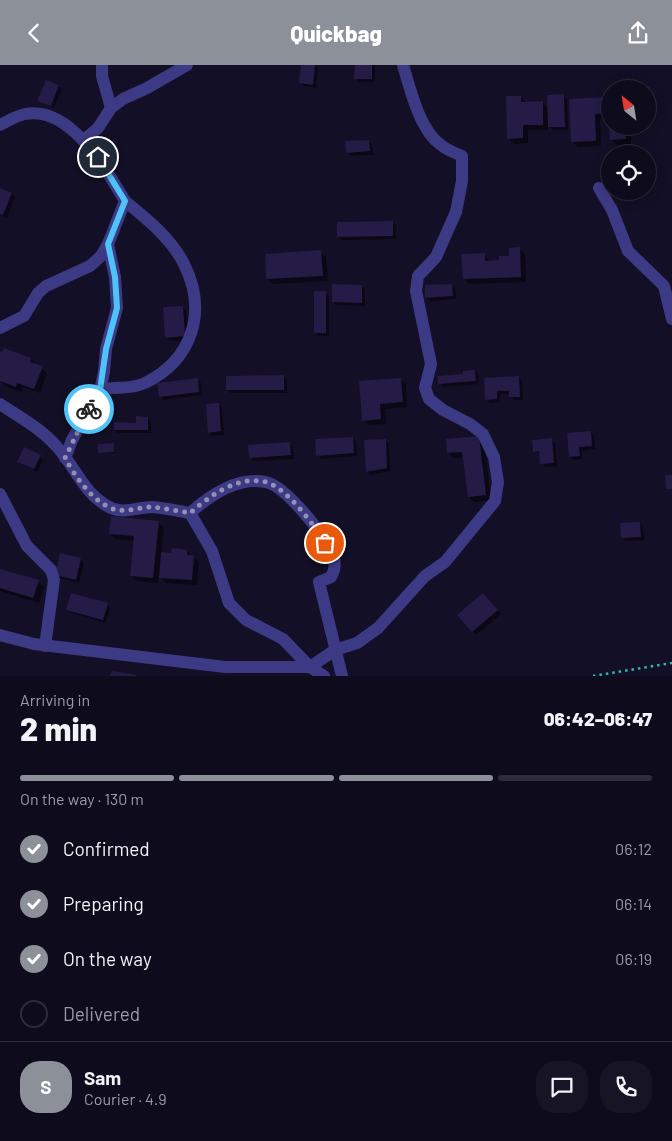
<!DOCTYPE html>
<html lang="en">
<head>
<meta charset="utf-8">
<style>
  :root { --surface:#0e0b1c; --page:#171425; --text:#f1f3f6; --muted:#9b9ba3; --line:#2e2b3b; --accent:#8c9099 }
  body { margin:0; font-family:Barlow,sans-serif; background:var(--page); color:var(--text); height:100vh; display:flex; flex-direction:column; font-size:19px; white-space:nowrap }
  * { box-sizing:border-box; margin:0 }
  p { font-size:16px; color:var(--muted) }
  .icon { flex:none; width:28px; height:28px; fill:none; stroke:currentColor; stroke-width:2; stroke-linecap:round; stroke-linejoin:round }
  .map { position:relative; height:611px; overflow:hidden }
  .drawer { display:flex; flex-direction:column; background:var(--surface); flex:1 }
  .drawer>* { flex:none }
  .needle { width:32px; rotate:330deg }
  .fabs { position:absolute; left:601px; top:15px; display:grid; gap:10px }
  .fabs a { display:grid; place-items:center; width:55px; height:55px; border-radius:50%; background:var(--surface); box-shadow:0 2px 12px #0003,0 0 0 1px var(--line); font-size:25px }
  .pin { position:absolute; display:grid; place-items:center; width:42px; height:42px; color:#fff; margin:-21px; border:2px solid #fff; border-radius:50%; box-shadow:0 1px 5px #0007 }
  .courier { position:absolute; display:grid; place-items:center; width:50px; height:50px; margin:-25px; border:4px solid #4fc3f7; border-radius:50%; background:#fff; color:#222; box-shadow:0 1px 6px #0007 }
  .headline em { font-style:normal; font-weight:800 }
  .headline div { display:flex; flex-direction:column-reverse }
  .headline { display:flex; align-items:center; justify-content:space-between; height:85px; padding:0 20px }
  h1 { font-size:32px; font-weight:800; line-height:38px }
  .bar { display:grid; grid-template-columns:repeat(4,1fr); gap:8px 5px; align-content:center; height:60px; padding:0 20px }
  .bar i { height:6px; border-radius:4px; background:var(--line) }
  .bar .active { background:var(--accent) }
  .bar p { grid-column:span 4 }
  .line { display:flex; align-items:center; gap:12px; padding:0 20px; border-top:1px solid var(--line) }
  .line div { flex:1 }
  .round { display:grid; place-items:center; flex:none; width:52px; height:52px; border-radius:20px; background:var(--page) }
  ol { padding:0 20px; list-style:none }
  li { display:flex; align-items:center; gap:15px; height:55px }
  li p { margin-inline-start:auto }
  li .icon { padding:5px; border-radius:50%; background:var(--accent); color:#fff; stroke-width:4 }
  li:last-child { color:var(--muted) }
  li i { width:28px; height:28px; border:2px solid var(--line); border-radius:50% }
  header { display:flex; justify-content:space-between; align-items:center; height:65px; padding:0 20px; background:var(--accent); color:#fff; font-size:22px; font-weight:800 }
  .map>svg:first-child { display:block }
  .shadow { fill:#0007 }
  .building { fill:#241b47 }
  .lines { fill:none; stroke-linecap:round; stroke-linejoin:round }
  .path { stroke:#2fb8b0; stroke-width:2.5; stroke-dasharray:2.5 4; stroke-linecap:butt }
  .minor { stroke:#3d3a85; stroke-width:12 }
  .done { stroke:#948fb3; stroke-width:5; stroke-dasharray:0 9 }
  .route { stroke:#4fc3f7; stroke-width:6 }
</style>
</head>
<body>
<header><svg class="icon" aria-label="back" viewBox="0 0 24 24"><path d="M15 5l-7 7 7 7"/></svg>Quickbag<svg class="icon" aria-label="share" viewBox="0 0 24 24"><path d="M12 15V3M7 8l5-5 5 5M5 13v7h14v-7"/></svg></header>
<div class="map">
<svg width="672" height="611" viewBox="0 0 672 611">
  <rect width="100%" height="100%" fill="#130f26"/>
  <g class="shadow">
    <polygon points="303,0 315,0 318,3 316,23 304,21 300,18"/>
    <polygon points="356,0 375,0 375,17 359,17 356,13"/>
    <polygon points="58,21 62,24 54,43 39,35"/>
    <polygon points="563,30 567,34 568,65 553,65 548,60 548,65 528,65 528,78 514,79 508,73 521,32 526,38 542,37 549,44"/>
    <polygon points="610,33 610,53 600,54 601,81 578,82 573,77 570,35"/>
    <polygon points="610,61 630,61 631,79 617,80 611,74"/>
    <polygon points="369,76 372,79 373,90 351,91 347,87"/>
    <polygon points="0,126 12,129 15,132 7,153 0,150"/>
    <polygon points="392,157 396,161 396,174 342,175 338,172"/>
    <polygon points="519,183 525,189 526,217 469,219 464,214 484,190 490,197 501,196 510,192"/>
    <polygon points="321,187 326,192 328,216 273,219 267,214"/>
    <polygon points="452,220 455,224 456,234 430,236 426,232"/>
    <polygon points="362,221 365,225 365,241 336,240 333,236"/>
    <polygon points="325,227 329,231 329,271 319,271 315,268"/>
    <polygon points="182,242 186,246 188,275 170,276 166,272"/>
    <polygon points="0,287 31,294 47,308 40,328 23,322 21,327 5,321 0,315"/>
    <polygon points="475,306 478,309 479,319 443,322 440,319"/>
    <polygon points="283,311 287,315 287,328 231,328 227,325"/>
    <polygon points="519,312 522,316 523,335 514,335 510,329 500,329 500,337 490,338 486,334 485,314"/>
    <polygon points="197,314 201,318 202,330 164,335 160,331"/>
    <polygon points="400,314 406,319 407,342 385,344 386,359 369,360 363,355"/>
    <polygon points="219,339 222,343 224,370 213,371 209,367"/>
    <polygon points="147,353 151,356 151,368 118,368 115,365 137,359"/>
    <polygon points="591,367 594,371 595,384 582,386 582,394 573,395 570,392"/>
    <polygon points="479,372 484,377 491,435 474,437 469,432 464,392 454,393 449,388"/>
    <polygon points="352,373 356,376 357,391 321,394 318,390"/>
    <polygon points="385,375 389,379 390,406 370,410 367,406"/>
    <polygon points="551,375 555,378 557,401 545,402 542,398 541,389 534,386"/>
    <polygon points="290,379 293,382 294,394 253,396 250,392"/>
    <polygon points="113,380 115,388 99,387"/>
    <polygon points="40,391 43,395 37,407 19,397"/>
    <polygon points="158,457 164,463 161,488 172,489 187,486 199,497 197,520 166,518 158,510 158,518 137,516 132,511 135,476 116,474 110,469"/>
    <polygon points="639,458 643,461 644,475 626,476 622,473"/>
    <polygon points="61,490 81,494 84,498 79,518 60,513 56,509"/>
    <polygon points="0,505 38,517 44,522 39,538 0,526"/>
    <polygon points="487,533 501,549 476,570 459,551"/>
    <polygon points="107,539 110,543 106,558 71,548 68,544"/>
  </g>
  <g class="building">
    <polygon points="301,0 315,0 313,20 299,18"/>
    <polygon points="355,0 372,0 372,14 354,14"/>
    <polygon points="46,15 59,20 51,41 37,36"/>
    <polygon points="564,29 565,62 548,62 547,30"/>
    <polygon points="506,31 521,31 521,37 543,36 543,60 523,60 523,73 507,74"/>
    <polygon points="610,32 610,48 595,49 596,76 571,77 569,34"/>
    <polygon points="609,61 626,61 626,74 610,75"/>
    <polygon points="369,75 370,86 346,88 345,76"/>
    <polygon points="0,123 12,128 3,150 0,149"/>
    <polygon points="393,156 393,171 337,172 337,157"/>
    <polygon points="520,182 521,212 463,214 461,189 485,188 485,196 499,195 499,191 509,191 509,183"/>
    <polygon points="321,185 323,211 266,214 265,189"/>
    <polygon points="332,219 362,220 362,238 332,237"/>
    <polygon points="452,219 453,231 425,233 425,220"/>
    <rect x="314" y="226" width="12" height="42"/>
    <polygon points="183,241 185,271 165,273 163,242"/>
    <polygon points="4,283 31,293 30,297 43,301 34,324 17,318 16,322 0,316 0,286 2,287"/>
    <polygon points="475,305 476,316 438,319 438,311 463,309 463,306"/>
    <polygon points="284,310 284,325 226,325 226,311"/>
    <polygon points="519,311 520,332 509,332 509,326 497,326 497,334 485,335 484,313"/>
    <polygon points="198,313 199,327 159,332 157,318"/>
    <polygon points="401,313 403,337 380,339 381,354 362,356 359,316"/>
    <polygon points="219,338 221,366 208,368 206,339"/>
    <polygon points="136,351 148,352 148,365 114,365 114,357 136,358"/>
    <polygon points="591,366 592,381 579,382 580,391 569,392 567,368"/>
    <polygon points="479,371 486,430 468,432 462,387 447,388 446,374"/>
    <polygon points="353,372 354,388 316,391 315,374"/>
    <polygon points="552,373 554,398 540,399 539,386 533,387 532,375"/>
    <polygon points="386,374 387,403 366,407 364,375"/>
    <polygon points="290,377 291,390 249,393 248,380"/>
    <polygon points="114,378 114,387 98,388 98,379"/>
    <polygon points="24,382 41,390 34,404 17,397"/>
    <polygon points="665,410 672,410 672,424 666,424"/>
    <polygon points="111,451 159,456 153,513 130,511 134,471 109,469"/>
    <polygon points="640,457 641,472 621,473 620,458"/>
    <polygon points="172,483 187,485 187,490 194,490 192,515 159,513 161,487 171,488"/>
    <polygon points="60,488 81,493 76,515 55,510"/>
    <polygon points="0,504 39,515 33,533 0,523"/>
    <polygon points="71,528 108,538 103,555 66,545"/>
    <polygon points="483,528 498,545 472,567 457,550"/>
    <polygon points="112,606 136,610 136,611 110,611"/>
  </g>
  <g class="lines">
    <polyline class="path" points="593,611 672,598"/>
    <g class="minor">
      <polyline points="102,0 102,11 111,43"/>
      <path d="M0 60C8 56 16 51 25 49 70 40 106 104 125 136L108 179 101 191 90 201 46 221 38 228 24 251 0 263"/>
      <polyline points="85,74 98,63 111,43 123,34 147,23 187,0"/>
      <polyline points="599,123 612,145 628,186 664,221 672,254"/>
      <path d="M100 325C115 321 131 325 145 318 192 295 208 247 184 199 171 173 147 154 125 136"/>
      <path d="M0 339C21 353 42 364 58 383 76 403 84 430 111 443 124 449 139 442 152 442 165 443 178 446 190 448 210 430 237 411 266 417 287 422 325 471 333 490 336 498 335 505 331 512L319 517 342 611"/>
      <polyline points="65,393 72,375 100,325 104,307 106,284 117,243 115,212 108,179"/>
      <polyline points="0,429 27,481 51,505 54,515 45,581"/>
      <polyline points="190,448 212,486 229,538 246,555 283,574 310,602 324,611"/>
      <path d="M0 570 34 579 225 602H310L335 585 357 578 378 563 425 511 445 497 495 436 498 417 494 392 483 369 470 359 443 345 429 334 425 323 431 299 416 226 418 211 436 192 456 147 462 116V91C455 88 447 85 441 80 420 66 410 24 403 0"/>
    </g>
  </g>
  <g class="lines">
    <path class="done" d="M89 344 65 393C75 411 92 436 113 444 125 448 139 442 151 442 164 443 178 446 190 448 210 431 237 410 266 417 287 423 314 460 325 478"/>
    <polyline class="route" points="89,344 100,325 106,284 117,243 115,212 108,179 125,136 98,92"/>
  </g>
</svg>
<div class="fabs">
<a><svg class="needle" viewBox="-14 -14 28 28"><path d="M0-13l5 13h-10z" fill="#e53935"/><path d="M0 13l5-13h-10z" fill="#9b9ba3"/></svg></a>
<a><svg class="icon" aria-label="locate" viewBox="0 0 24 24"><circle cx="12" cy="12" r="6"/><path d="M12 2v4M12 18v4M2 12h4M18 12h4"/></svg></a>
</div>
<div class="pin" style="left:325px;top:478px;background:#ea580c"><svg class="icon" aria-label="bag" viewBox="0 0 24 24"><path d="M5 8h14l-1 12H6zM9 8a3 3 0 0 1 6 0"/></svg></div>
<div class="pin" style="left:98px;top:92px;background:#1f2937"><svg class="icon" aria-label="home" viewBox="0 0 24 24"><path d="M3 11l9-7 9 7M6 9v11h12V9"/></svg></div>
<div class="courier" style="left:89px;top:344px"><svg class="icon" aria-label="bike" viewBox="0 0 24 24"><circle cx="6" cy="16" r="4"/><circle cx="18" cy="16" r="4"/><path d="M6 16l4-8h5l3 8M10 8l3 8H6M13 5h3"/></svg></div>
</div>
<section class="drawer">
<div class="headline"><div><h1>2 min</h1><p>Arriving in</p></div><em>06:42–06:47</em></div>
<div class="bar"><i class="active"></i><i class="active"></i><i class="active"></i><i></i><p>On the way · 130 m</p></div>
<ol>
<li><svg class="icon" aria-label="check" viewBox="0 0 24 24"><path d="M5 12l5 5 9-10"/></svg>Confirmed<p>06:12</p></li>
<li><svg class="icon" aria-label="check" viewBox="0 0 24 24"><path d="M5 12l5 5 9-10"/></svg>Preparing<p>06:14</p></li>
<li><svg class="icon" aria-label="check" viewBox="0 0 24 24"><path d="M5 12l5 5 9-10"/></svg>On the way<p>06:19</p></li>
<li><i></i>Delivered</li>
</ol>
<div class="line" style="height:90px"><b class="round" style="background:var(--accent);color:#fff">S</b><div><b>Sam</b><p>Courier · 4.9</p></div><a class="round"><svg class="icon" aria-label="chat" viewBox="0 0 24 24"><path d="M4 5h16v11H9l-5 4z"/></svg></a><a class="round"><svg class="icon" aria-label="phone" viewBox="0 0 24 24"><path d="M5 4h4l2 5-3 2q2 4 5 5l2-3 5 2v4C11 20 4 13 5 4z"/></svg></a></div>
</section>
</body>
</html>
